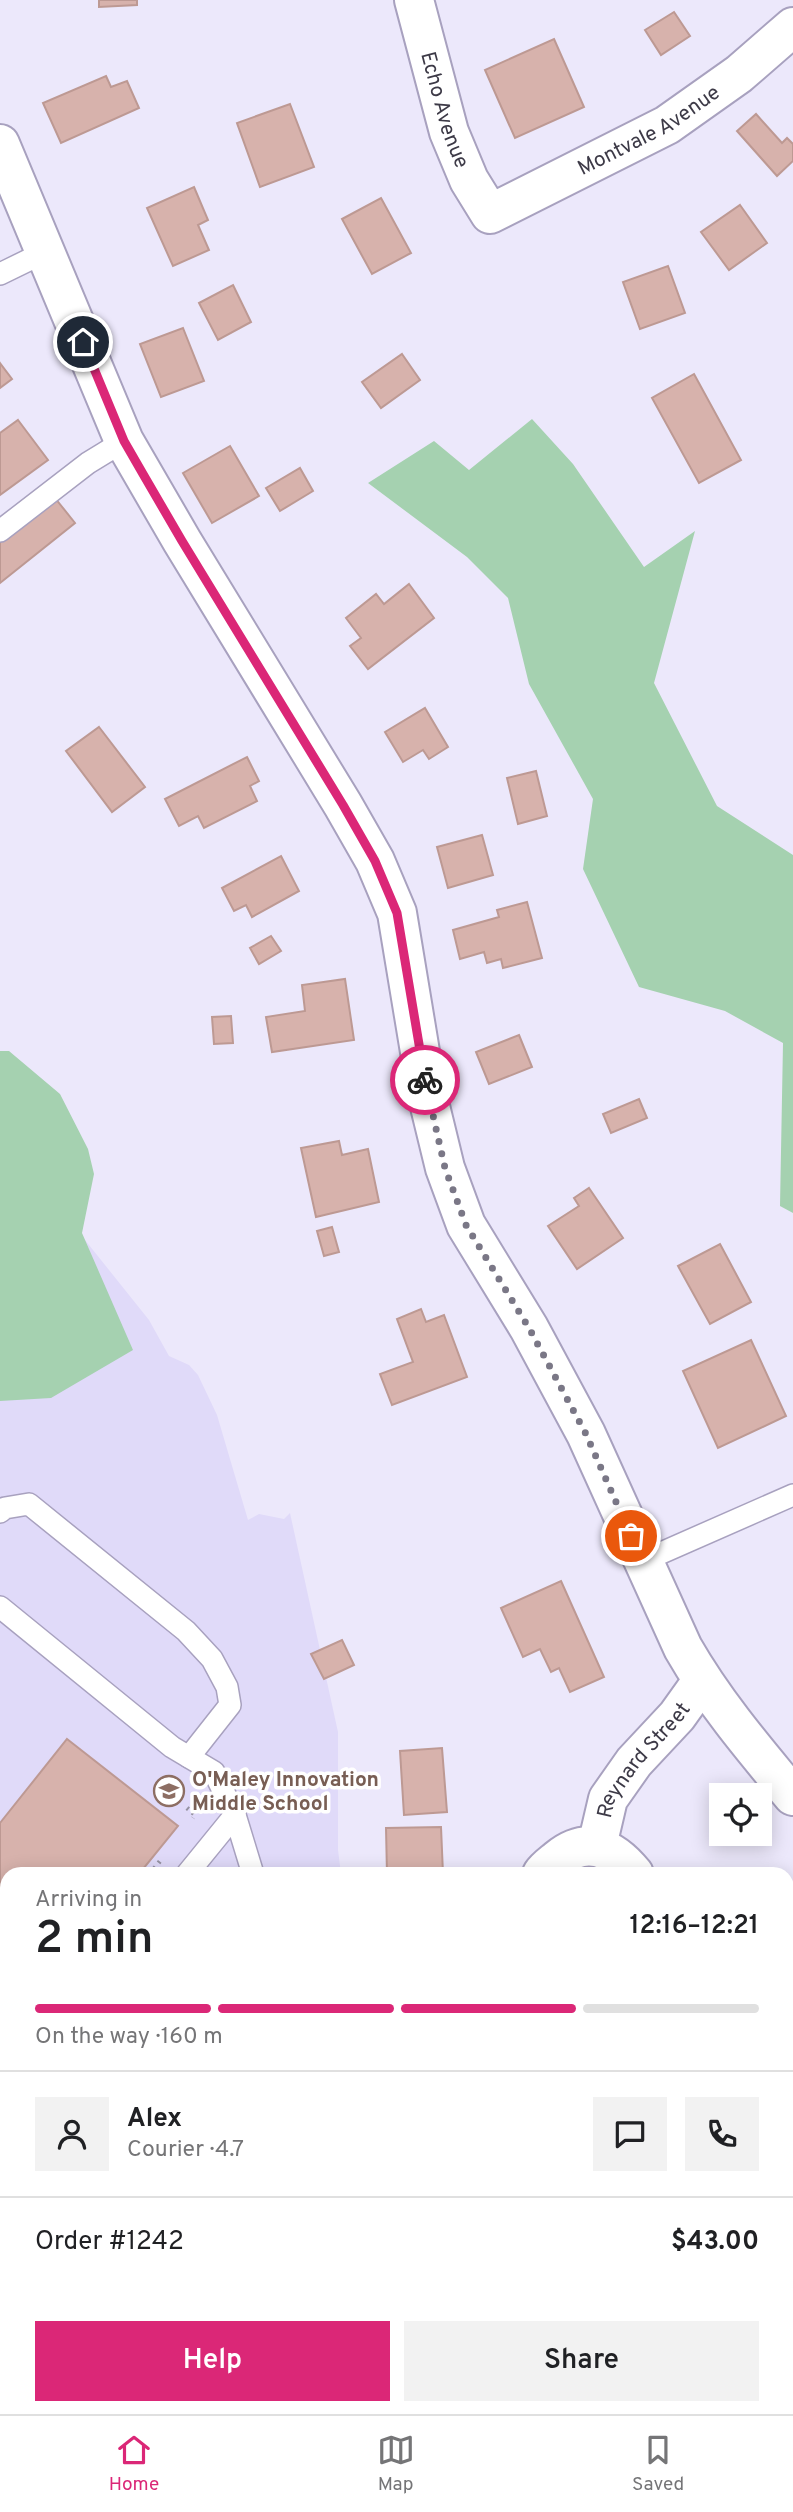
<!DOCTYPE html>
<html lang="en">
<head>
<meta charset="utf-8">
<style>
  :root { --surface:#fff; --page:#f2f2f2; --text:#202124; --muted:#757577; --line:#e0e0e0; --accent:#db2777 }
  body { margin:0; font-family:Overpass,sans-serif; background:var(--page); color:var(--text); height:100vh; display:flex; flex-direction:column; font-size:26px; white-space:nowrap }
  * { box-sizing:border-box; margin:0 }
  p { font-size:23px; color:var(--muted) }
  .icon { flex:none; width:38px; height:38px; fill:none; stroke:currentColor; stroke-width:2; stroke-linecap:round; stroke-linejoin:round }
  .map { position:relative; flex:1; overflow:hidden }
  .panel { position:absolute; left:0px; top:1867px; width:794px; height:548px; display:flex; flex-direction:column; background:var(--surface); border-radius:21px 21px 0 0; box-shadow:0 4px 18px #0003 }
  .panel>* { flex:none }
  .controls { position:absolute; left:709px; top:1783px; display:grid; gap:14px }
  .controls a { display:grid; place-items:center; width:63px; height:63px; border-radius:0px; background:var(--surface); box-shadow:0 4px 18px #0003; font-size:35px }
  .pin { position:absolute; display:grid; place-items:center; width:60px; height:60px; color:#fff; margin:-30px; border:4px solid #fff; border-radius:50%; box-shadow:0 2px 7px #0007 }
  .courier { position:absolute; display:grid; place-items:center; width:70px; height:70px; margin:-35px; border:5px solid #db2777; border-radius:50%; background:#fff; color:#222; box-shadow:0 2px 9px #0007 }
  .headline em { font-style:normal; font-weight:600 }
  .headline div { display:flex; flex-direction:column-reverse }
  .headline { display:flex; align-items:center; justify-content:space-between; height:119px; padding:0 35px }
  h1 { font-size:46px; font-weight:600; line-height:52px }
  .bar { display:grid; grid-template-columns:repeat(4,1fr); gap:10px 7px; align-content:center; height:84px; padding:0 35px }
  .bar i { height:9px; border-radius:5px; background:var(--line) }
  .bar .selected { background:var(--accent) }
  .bar p { grid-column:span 4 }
  .line { display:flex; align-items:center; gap:18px; padding:0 35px; border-top:2px solid var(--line) }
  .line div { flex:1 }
  .round { display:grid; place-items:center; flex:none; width:74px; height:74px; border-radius:0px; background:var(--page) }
  .action { display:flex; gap:14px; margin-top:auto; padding:14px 35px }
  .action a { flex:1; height:80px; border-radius:0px; background:var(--accent); color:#fff; font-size:28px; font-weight:600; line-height:80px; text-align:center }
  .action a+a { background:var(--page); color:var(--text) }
  .tab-bar { display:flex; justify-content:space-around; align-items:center; height:98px; border-top:2px solid var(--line); background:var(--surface); font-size:19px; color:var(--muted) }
  .tab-bar a { display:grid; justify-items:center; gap:4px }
  .tab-bar .selected { color:var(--accent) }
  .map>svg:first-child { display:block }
  .built { fill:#e0daf9 }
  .green { fill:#a5d1b0 }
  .building { fill:#d7b2ac; stroke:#bd9993; stroke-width:2 }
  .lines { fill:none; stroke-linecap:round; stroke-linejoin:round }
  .lane-casing { stroke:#a8a1bf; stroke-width:24 }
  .street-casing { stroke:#a8a1bf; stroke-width:42 }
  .path { stroke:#9491a1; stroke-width:4.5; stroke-dasharray:2 5; stroke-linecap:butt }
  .lane { stroke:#fff; stroke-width:21 }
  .street { stroke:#fff; stroke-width:38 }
  .done { stroke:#7a7786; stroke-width:7; stroke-dasharray:0 12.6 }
  .route { stroke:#db2777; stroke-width:9 }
  .labels { text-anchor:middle; stroke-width:7; stroke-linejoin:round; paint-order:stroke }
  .street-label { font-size:21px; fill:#3d3a47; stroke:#fff }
  .education-label { font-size:21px; font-weight:bold; fill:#785e54; stroke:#fff; text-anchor:start }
</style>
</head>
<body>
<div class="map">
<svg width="793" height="2414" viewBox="0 0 793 2414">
  <rect width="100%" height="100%" fill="#ece8fb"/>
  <polygon class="built" points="73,1225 149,1320 169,1356 189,1365 198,1375 217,1415 248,1520 259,1514 284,1519 290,1513 338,1732 338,1850 341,1874 7,1874 7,2271 0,2275 0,1230"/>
  <g class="green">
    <polygon points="532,419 573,464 644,567 695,531 654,683 717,806 793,855 793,1213 780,1206 783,1043 725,1011 639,987 583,869 593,799 529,684 508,598 467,557 368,483 434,441 469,470"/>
    <polygon points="0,1051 9,1051 60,1094 88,1149 94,1174 82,1233 133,1350 51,1398 0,1401"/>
    <polygon points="793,2297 793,2414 627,2414 637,2408 788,2408 788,2301"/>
  </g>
  <g class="building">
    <polygon points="99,0 137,0 137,5 99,7"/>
    <polygon points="674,12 690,36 661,55 645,30"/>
    <polygon points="554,39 584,107 515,138 485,70"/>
    <polygon points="106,76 111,87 127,81 139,108 61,143 43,103"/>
    <polygon points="290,104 314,167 260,187 237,123"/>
    <polygon points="756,114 782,143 787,138 793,144 793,161 777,176 737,131"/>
    <polygon points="194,187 208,220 198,225 209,250 173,266 147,208"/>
    <polygon points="381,198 411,253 372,274 342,219"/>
    <polygon points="740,205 767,243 729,270 701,232"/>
    <polygon points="668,266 685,313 640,329 623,282"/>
    <polygon points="233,285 251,322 218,340 199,303"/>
    <polygon points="183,328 204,381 161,397 140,344"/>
    <polygon points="402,354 420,380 381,408 362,382"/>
    <polygon points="0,363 12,379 0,388"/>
    <polygon points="694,374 741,460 699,483 652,398"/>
    <polygon points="18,420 48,460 0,495 0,433"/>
    <polygon points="230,446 259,496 212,523 183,473"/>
    <polygon points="300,468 313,491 280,511 266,488"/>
    <polygon points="55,498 75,523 0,583 0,542"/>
    <polygon points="409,584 434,618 368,669 350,646 361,638 346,618 376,594 384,604"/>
    <polygon points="425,708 448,747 429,759 423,750 403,762 385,732"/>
    <polygon points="99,727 145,787 112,812 66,751"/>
    <polygon points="247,757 259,781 250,786 257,801 204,828 198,816 179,826 165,799"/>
    <polygon points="536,771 547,816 518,824 507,778"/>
    <polygon points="482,835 493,875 448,888 437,847"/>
    <polygon points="281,856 299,891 252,917 246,905 234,911 222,888"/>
    <polygon points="527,902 542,958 503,968 501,959 487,963 484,952 460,959 453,930 499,917 497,910"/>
    <polygon points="271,936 281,951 259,964 250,948"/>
    <polygon points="345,979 354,1040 272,1052 266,1017 305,1011 302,985"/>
    <polygon points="231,1016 233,1043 214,1044 212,1017"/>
    <polygon points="519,1035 532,1067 489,1084 476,1052"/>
    <polygon points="639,1099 647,1118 611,1133 603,1114"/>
    <polygon points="339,1141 342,1155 368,1149 379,1202 316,1217 301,1148"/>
    <polygon points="589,1188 623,1238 577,1269 548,1226 579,1206 574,1198"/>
    <polygon points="332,1227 339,1252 324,1256 317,1231"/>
    <polygon points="720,1244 751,1302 710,1324 678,1266"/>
    <polygon points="421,1309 426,1322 444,1315 467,1377 392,1405 380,1374 413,1362 397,1319"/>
    <polygon points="751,1340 786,1416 718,1448 683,1371"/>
    <polygon points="561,1581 604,1677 570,1692 559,1668 551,1672 540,1649 523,1657 501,1608"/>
    <polygon points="342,1640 354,1665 324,1679 311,1654"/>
    <polygon points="67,1739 178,1826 139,1874 7,1874 7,2020 0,2029 0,1823"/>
    <polygon points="442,1748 447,1812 404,1815 400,1751"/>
    <polygon points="441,1827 443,1874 387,1874 386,1828"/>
    <polygon points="788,1889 793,1900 793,1945 788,1948"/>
    <polygon points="231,2408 252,2408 255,2413 263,2408 267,2414 231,2414 228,2410"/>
  </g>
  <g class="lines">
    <g class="lane-casing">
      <g id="lane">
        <polyline points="0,274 45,252"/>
        <polyline points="0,531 88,463 124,441"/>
        <polyline points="0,1512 5,1508 29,1504 186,1631 212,1659 227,1687 230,1705 189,1757"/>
        <polyline points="643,1561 793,1495"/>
        <polyline points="0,1607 172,1747 214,1772 235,1815 187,1874"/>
        <polyline points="235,1815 253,1874"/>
        <polyline points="0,2101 7,2096"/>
        <polyline points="0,2193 7,2189"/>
      </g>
    </g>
    <g class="street-casing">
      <g id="street">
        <path id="s1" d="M414 0 449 132 469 180 490 214 667 125 739 74 793 27"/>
        <path d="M0 144 124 441 182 541 343 805 375 861 397 913 427 1094 445 1168 466 1225 529 1328 586 1434 683 1648C714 1702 753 1748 793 1796"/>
        <path id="s2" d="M597 1846 608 1799 634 1762 677 1716 702 1681"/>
        <path d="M542 1874C546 1868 552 1864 558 1859 587 1835 613 1848 634 1874"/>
        <polyline points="788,2273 793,2270"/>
        <polyline points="535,2414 546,2408"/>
      </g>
    </g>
    <g class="path">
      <polyline points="187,1808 195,1815 193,1818"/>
      <polyline points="150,1874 160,1861"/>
      <polyline points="0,2067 7,2059"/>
    </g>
    <use href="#lane" class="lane"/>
    <use href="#street" class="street"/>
  </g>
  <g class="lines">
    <polyline class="done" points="425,1080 445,1168 466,1225 529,1328 586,1434 631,1536"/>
    <polyline class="route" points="83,342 124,441 143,474 182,541 343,805 375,861 397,913 425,1080"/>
  </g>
  <defs>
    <g id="school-ring" transform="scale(1.575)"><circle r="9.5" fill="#fff" stroke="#8d6e63" stroke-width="1.5"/><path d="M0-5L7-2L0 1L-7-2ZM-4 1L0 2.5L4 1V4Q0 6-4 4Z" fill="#8d6e63"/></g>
  </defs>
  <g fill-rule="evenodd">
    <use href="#school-ring" x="169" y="1791"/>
  </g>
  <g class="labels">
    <g class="street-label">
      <text dy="7" stroke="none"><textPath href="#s1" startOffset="114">Echo Avenue</textPath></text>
      <text dy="7" stroke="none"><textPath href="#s1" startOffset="408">Montvale Avenue</textPath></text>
      <text dy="7" stroke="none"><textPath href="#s2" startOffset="100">Reynard Street</textPath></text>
    </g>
    <g class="education-label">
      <text x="192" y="1786">O'Maley Innovation<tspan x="192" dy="24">Middle School</tspan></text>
    </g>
  </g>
</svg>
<div class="controls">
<a><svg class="icon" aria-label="locate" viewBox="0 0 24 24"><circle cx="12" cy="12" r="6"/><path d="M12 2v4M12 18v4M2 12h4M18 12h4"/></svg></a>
</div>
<div class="pin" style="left:631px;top:1536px;background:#ea580c"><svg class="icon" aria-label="bag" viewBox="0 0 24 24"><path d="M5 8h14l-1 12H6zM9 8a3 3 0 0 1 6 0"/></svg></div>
<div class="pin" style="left:83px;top:342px;background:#1f2937"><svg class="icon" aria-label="home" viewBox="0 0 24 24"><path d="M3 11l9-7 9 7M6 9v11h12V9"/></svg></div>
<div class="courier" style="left:425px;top:1080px"><svg class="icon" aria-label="bike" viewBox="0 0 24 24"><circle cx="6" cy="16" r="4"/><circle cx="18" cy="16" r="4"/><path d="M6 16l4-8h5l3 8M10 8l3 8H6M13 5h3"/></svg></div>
<section class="panel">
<div class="headline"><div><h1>2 min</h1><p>Arriving in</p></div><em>12:16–12:21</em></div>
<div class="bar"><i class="selected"></i><i class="selected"></i><i class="selected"></i><i></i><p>On the way · 160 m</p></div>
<div class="line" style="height:126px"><a class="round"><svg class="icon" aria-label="person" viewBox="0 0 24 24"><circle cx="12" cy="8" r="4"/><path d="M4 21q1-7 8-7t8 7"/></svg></a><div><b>Alex</b><p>Courier · 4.7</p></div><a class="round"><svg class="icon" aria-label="chat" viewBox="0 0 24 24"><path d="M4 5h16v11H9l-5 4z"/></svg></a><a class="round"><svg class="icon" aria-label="phone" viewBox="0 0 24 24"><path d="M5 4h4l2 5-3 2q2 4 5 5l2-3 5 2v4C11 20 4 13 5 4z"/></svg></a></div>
<div class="line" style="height:91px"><div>Order #1242</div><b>$43.00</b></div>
<div class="action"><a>Help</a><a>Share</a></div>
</section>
</div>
<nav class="tab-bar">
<a class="selected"><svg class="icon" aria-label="home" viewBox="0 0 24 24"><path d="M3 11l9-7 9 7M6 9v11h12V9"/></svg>Home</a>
<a><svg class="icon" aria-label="map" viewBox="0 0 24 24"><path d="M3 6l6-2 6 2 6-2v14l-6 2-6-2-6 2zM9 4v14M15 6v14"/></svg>Map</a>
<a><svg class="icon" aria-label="saved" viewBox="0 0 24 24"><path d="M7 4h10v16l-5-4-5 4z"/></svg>Saved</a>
</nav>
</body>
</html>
